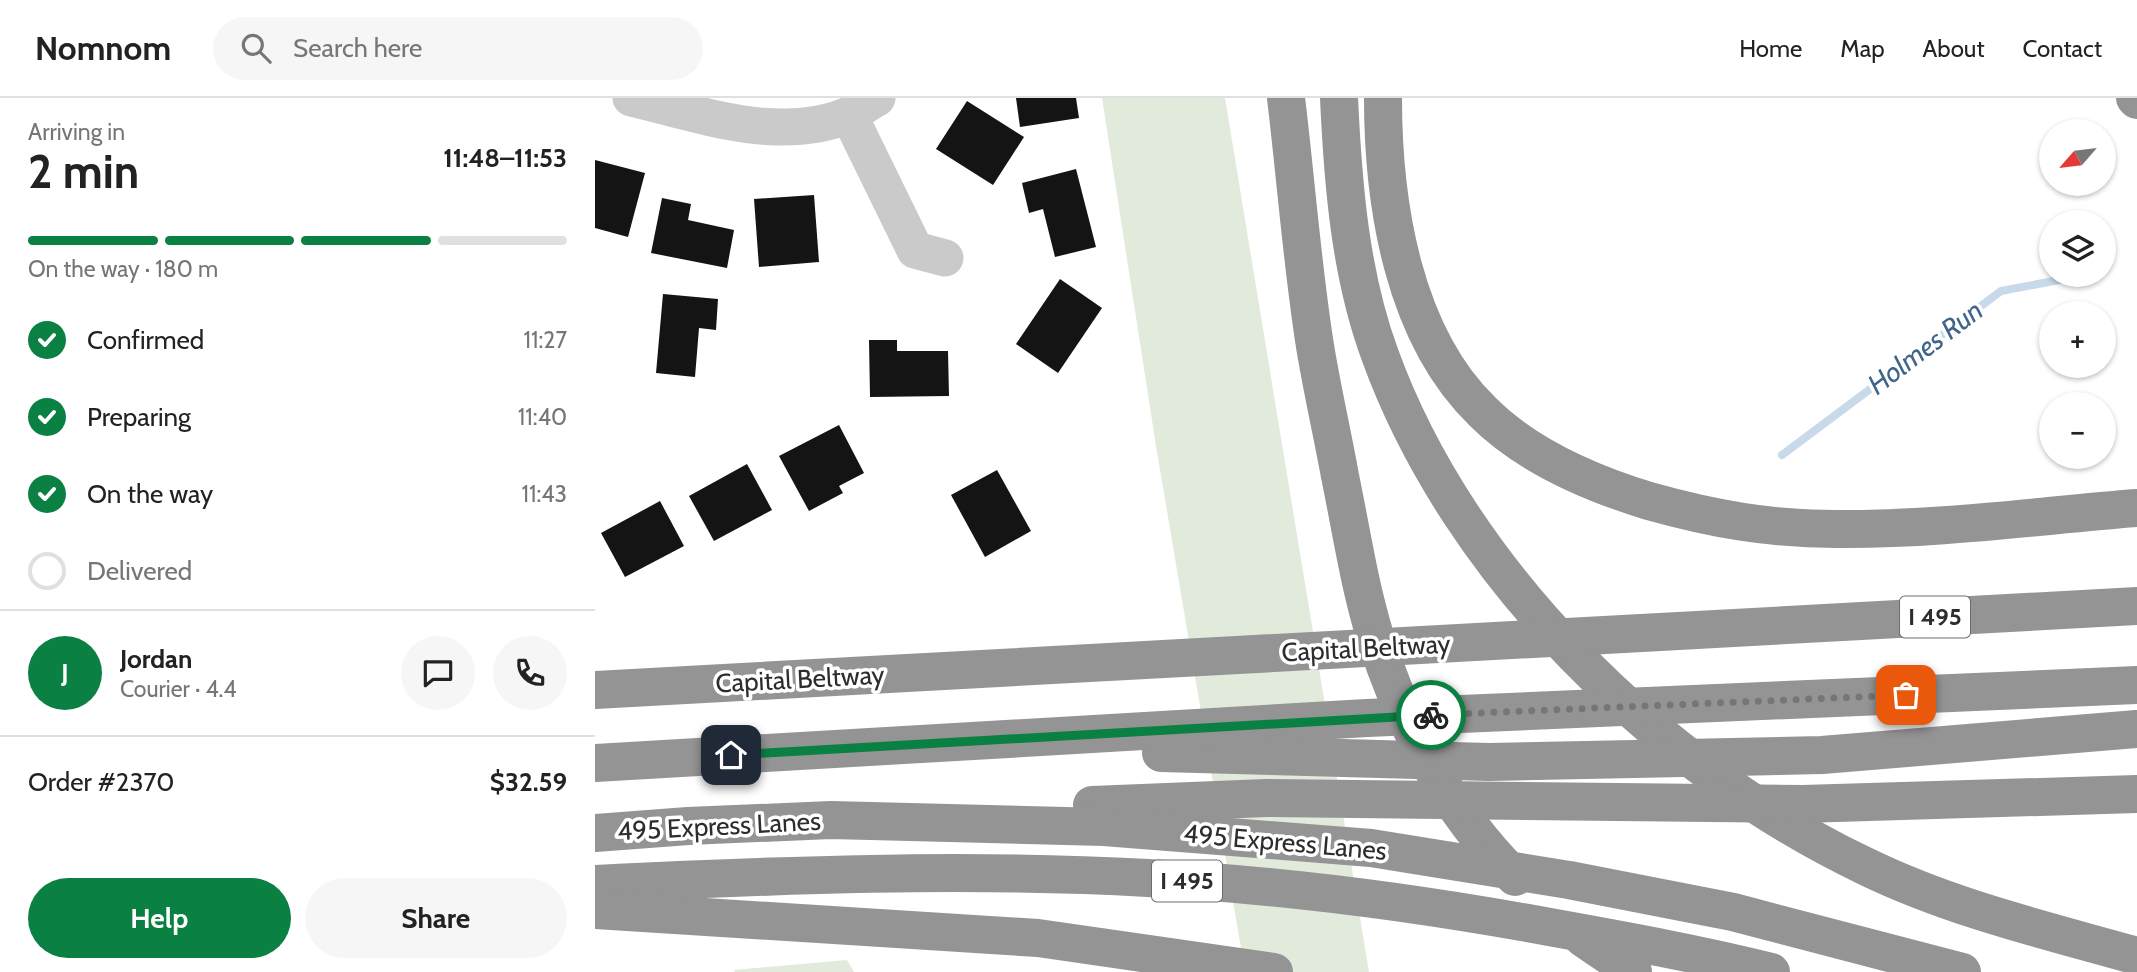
<!DOCTYPE html>
<html lang="en">
<head>
<meta charset="utf-8">
<style>
  :root { --surface:#fff; --page:#f6f6f6; --text:#222; --muted:#767676; --line:#e0e0e0; --accent:#0b8043 }
  body { margin:0; font-family:Cabin,sans-serif; background:var(--page); color:var(--text); height:100vh; display:flex; flex-direction:column; font-size:26px; white-space:nowrap }
  * { box-sizing:border-box; margin:0 }
  p { font-size:23px; color:var(--muted) }
  .icon { flex:none; width:38px; height:38px; fill:none; stroke:currentColor; stroke-width:2; stroke-linecap:round; stroke-linejoin:round }
  .map { position:relative; flex:1; overflow:hidden }
  .details { display:flex; flex-direction:column; background:var(--surface); width:595px }
  .details>* { flex:none }
  .needle { width:46px; rotate:242deg }
  .tools { position:absolute; left:1444px; top:21px; display:grid; gap:14px }
  .tools a { display:grid; place-items:center; width:77px; height:77px; border-radius:50%; background:var(--surface); box-shadow:0 2px 5px #0004; font-size:35px }
  .pin { position:absolute; display:grid; place-items:center; width:60px; height:60px; color:#fff; margin:-30px; border-radius:14px; box-shadow:0 4px 10px #0006 }
  .courier { position:absolute; display:grid; place-items:center; width:70px; height:70px; margin:-35px; border:5px solid #0b8043; border-radius:50%; background:#fff; color:#222; box-shadow:0 2px 9px #0007 }
  .headline em { font-style:normal; font-weight:700 }
  .headline div { display:flex; flex-direction:column-reverse }
  .headline { display:flex; align-items:center; justify-content:space-between; height:119px; padding:0 28px }
  h1 { font-size:46px; font-weight:700; line-height:52px }
  .bar { display:grid; grid-template-columns:repeat(4,1fr); gap:10px 7px; align-content:center; height:84px; padding:0 28px }
  .bar i { height:9px; border-radius:5px; background:var(--line) }
  .bar .current { background:var(--accent) }
  .bar p { grid-column:span 4 }
  .line { display:flex; align-items:center; gap:18px; padding:0 28px; border-top:2px solid var(--line) }
  .line div { flex:1 }
  .round { display:grid; place-items:center; flex:none; width:74px; height:74px; border-radius:37px; background:var(--page) }
  ol { padding:0 28px; list-style:none }
  li { display:flex; align-items:center; gap:21px; height:77px }
  li p { margin-inline-start:auto }
  li .icon { padding:7px; border-radius:50%; background:var(--accent); color:#fff; stroke-width:4 }
  li:last-child { color:var(--muted) }
  li i { width:38px; height:38px; border:4px solid var(--line); border-radius:50% }
  .action { display:flex; gap:14px; margin-top:auto; padding:14px 28px }
  .action a { flex:1; height:80px; border-radius:42px; background:var(--accent); color:#fff; font-size:28px; font-weight:700; line-height:80px; text-align:center }
  .action a+a { background:var(--page); color:var(--text) }
  header { display:flex; align-items:center; gap:42px; box-sizing:border-box; height:98px; padding:0 35px; background:var(--surface); border-bottom:2px solid var(--line) }
  header strong { font-size:33px }
  nav { display:flex; gap:38px; margin-inline-start:auto; font-size:24px }
  .search { width:490px; height:63px; background:var(--page); display:flex; align-items:center; gap:18px; box-sizing:border-box; padding:0 24px; border-radius:38px; color:var(--muted); font-size:26px }
  main { display:flex; flex:1; min-height:0 }
  .map>svg:first-child { display:block }
  .green { fill:#e2eadb }
  .lines { fill:none; stroke-linecap:round; stroke-linejoin:round }
  .stream { stroke:#c8d9e9; stroke-width:8 }
  .building { fill:#141414 }
  .minor { stroke:#cacaca; stroke-width:37 }
  .highway { stroke:#949494; stroke-width:38 }
  .done { stroke:#767676; stroke-width:7; stroke-dasharray:0 12.6 }
  .route { stroke:#0b8043; stroke-width:9 }
  .labels { text-anchor:middle; stroke-width:7; stroke-linejoin:round; paint-order:stroke }
  .shield { fill:#fff; stroke:#6c6c6c; stroke-width:2 }
  .shield-label { font-size:24px; font-weight:bold; fill:#2d2d2d }
  .street-label { font-size:26px; fill:#2d2d2d; stroke:#fff }
  .water-label { font-size:28px; font-style:italic; fill:#40658a; stroke:#fff }
</style>
</head>
<body>
<header>
<strong>Nomnom</strong>
<div class="search"><svg class="icon" aria-label="search" viewBox="0 0 24 24"><circle cx="10" cy="10" r="6"/><path d="M15 15l6 6"/></svg>Search here</div>
<nav><a>Home</a><a>Map</a><a>About</a><a>Contact</a></nav>
</header>
<main>
<section class="details">
<div class="headline"><div><h1>2 min</h1><p>Arriving in</p></div><em>11:48–11:53</em></div>
<div class="bar"><i class="current"></i><i class="current"></i><i class="current"></i><i></i><p>On the way · 180 m</p></div>
<ol>
<li><svg class="icon" aria-label="check" viewBox="0 0 24 24"><path d="M5 12l5 5 9-10"/></svg>Confirmed<p>11:27</p></li>
<li><svg class="icon" aria-label="check" viewBox="0 0 24 24"><path d="M5 12l5 5 9-10"/></svg>Preparing<p>11:40</p></li>
<li><svg class="icon" aria-label="check" viewBox="0 0 24 24"><path d="M5 12l5 5 9-10"/></svg>On the way<p>11:43</p></li>
<li><i></i>Delivered</li>
</ol>
<div class="line" style="height:126px"><b class="round" style="background:var(--accent);color:#fff">J</b><div><b>Jordan</b><p>Courier · 4.4</p></div><a class="round"><svg class="icon" aria-label="chat" viewBox="0 0 24 24"><path d="M4 5h16v11H9l-5 4z"/></svg></a><a class="round"><svg class="icon" aria-label="phone" viewBox="0 0 24 24"><path d="M5 4h4l2 5-3 2q2 4 5 5l2-3 5 2v4C11 20 4 13 5 4z"/></svg></a></div>
<div class="line" style="height:91px"><div>Order #2370</div><b>$32.59</b></div>
<div class="action"><a>Help</a><a>Share</a></div>
</section>
<div class="map">
<svg width="1542" height="874" viewBox="0 0 1542 874">
  <rect width="100%" height="100%" fill="#fff"/>
  <g class="green">
    <polygon points="507,0 630,0 774,874 650,874 561,348"/>
    <polygon points="252,862 259,874 140,874 139,872"/>
  </g>
  <g class="lines">
    <polyline class="stream" points="1187,357 1406,193 1490,177"/>
  </g>
  <g class="building">
    <polygon points="421,0 481,0 484,20 425,29"/>
    <polygon points="372,3 429,39 398,87 341,51"/>
    <polygon points="0,62 50,75 33,139 0,130"/>
    <polygon points="481,71 501,149 460,159 448,111 434,115 427,85"/>
    <polygon points="219,97 224,164 164,169 159,101"/>
    <polygon points="67,100 96,106 93,122 139,132 132,170 56,155"/>
    <polygon points="465,181 507,210 463,275 421,246"/>
    <polygon points="68,196 123,201 121,232 104,230 100,279 61,275"/>
    <polygon points="274,242 302,242 302,253 353,253 354,298 275,299"/>
    <polygon points="244,327 269,375 244,388 248,395 214,413 184,358"/>
    <polygon points="152,366 177,412 119,443 94,398"/>
    <polygon points="402,372 436,433 390,459 356,397"/>
    <polygon points="65,403 89,448 30,479 6,435"/>
  </g>
  <g class="lines">
    <g class="minor">
      <path d="M36 0C105 16 184 46 254 17 263 12 273 5 282 0"/>
      <polyline points="254,17 320,152 350,160"/>
    </g>
    <g class="highway">
      <path d="M691 0C701 82 707 166 720 248 727 291 737 334 745 378 756 431 764 486 780 538 807 626 854 714 920 779"/>
      <path d="M744 0C748 86 755 176 785 257 864 475 1063 669 1270 768 1356 810 1450 832 1542 858"/>
      <path d="M788 0C788 106 808 237 888 314 932 358 995 385 1054 403 1118 421 1175 431 1241 431 1341 432 1442 418 1542 410"/>
      <polyline points="1540,0 1542,2"/>
      <polyline points="0,592 1542,508"/>
      <polyline points="566,655 894,664 1227,657 1542,631"/>
      <polyline points="0,665 772,620 1542,587"/>
      <polyline points="497,707 671,700 1208,706 1542,696"/>
      <polyline points="0,735 93,728 236,722 509,729 776,750 974,782 1138,814 1367,874"/>
      <path d="M0 786C184 777 369 770 553 780 690 787 825 805 960 830 1032 843 1104 856 1176 874"/>
      <polyline points="0,812 443,840 679,874"/>
      <polyline points="988,840 1038,874"/>
    </g>
  </g>
  <g class="lines">
    <polyline class="done" points="836,617 1311,597"/>
    <polyline class="route" points="136,657 836,617"/>
  </g>
  <g class="labels">
    <g class="shield">
      <rect x="1305" y="498.5" width="70" height="41" rx="5"/>
      <rect x="557" y="762.5" width="70" height="41" rx="5"/>
    </g>
    <g class="shield-label">
      <text x="1340" y="527">I 495</text>
      <text x="592" y="791">I 495</text>
    </g>
    <g class="street-label">
      <text transform="translate(771 550) rotate(-3)" y="9">Capital Beltway</text>
      <text transform="translate(205 581) rotate(-3)" y="9">Capital Beltway</text>
      <text transform="translate(124 728) rotate(-3)" y="9">495 Express Lanes</text>
      <text transform="translate(690 744) rotate(5)" y="9">495 Express Lanes</text>
    </g>
    <g class="water-label">
      <text transform="translate(1330 249) rotate(-37)" y="10">Holmes Run</text>
    </g>
  </g>
</svg>
<div class="tools">
<a><svg class="needle" viewBox="-14 -14 28 28"><path d="M0-13l5 13h-10z" fill="#e53935"/><path d="M0 13l5-13h-10z" fill="#767676"/></svg></a>
<a><svg class="icon" aria-label="layers" viewBox="0 0 24 24"><path d="M12 4l9 5-9 5-9-5zM3 14l9 5 9-5"/></svg></a>
<a>+</a>
<a>−</a>
</div>
<div class="pin" style="left:1311px;top:597px;background:#ea580c"><svg class="icon" aria-label="bag" viewBox="0 0 24 24"><path d="M5 8h14l-1 12H6zM9 8a3 3 0 0 1 6 0"/></svg></div>
<div class="pin" style="left:136px;top:657px;background:#1f2937"><svg class="icon" aria-label="home" viewBox="0 0 24 24"><path d="M3 11l9-7 9 7M6 9v11h12V9"/></svg></div>
<div class="courier" style="left:836px;top:617px"><svg class="icon" aria-label="bike" viewBox="0 0 24 24"><circle cx="6" cy="16" r="4"/><circle cx="18" cy="16" r="4"/><path d="M6 16l4-8h5l3 8M10 8l3 8H6M13 5h3"/></svg></div>
</div>
</main>
</body>
</html>
